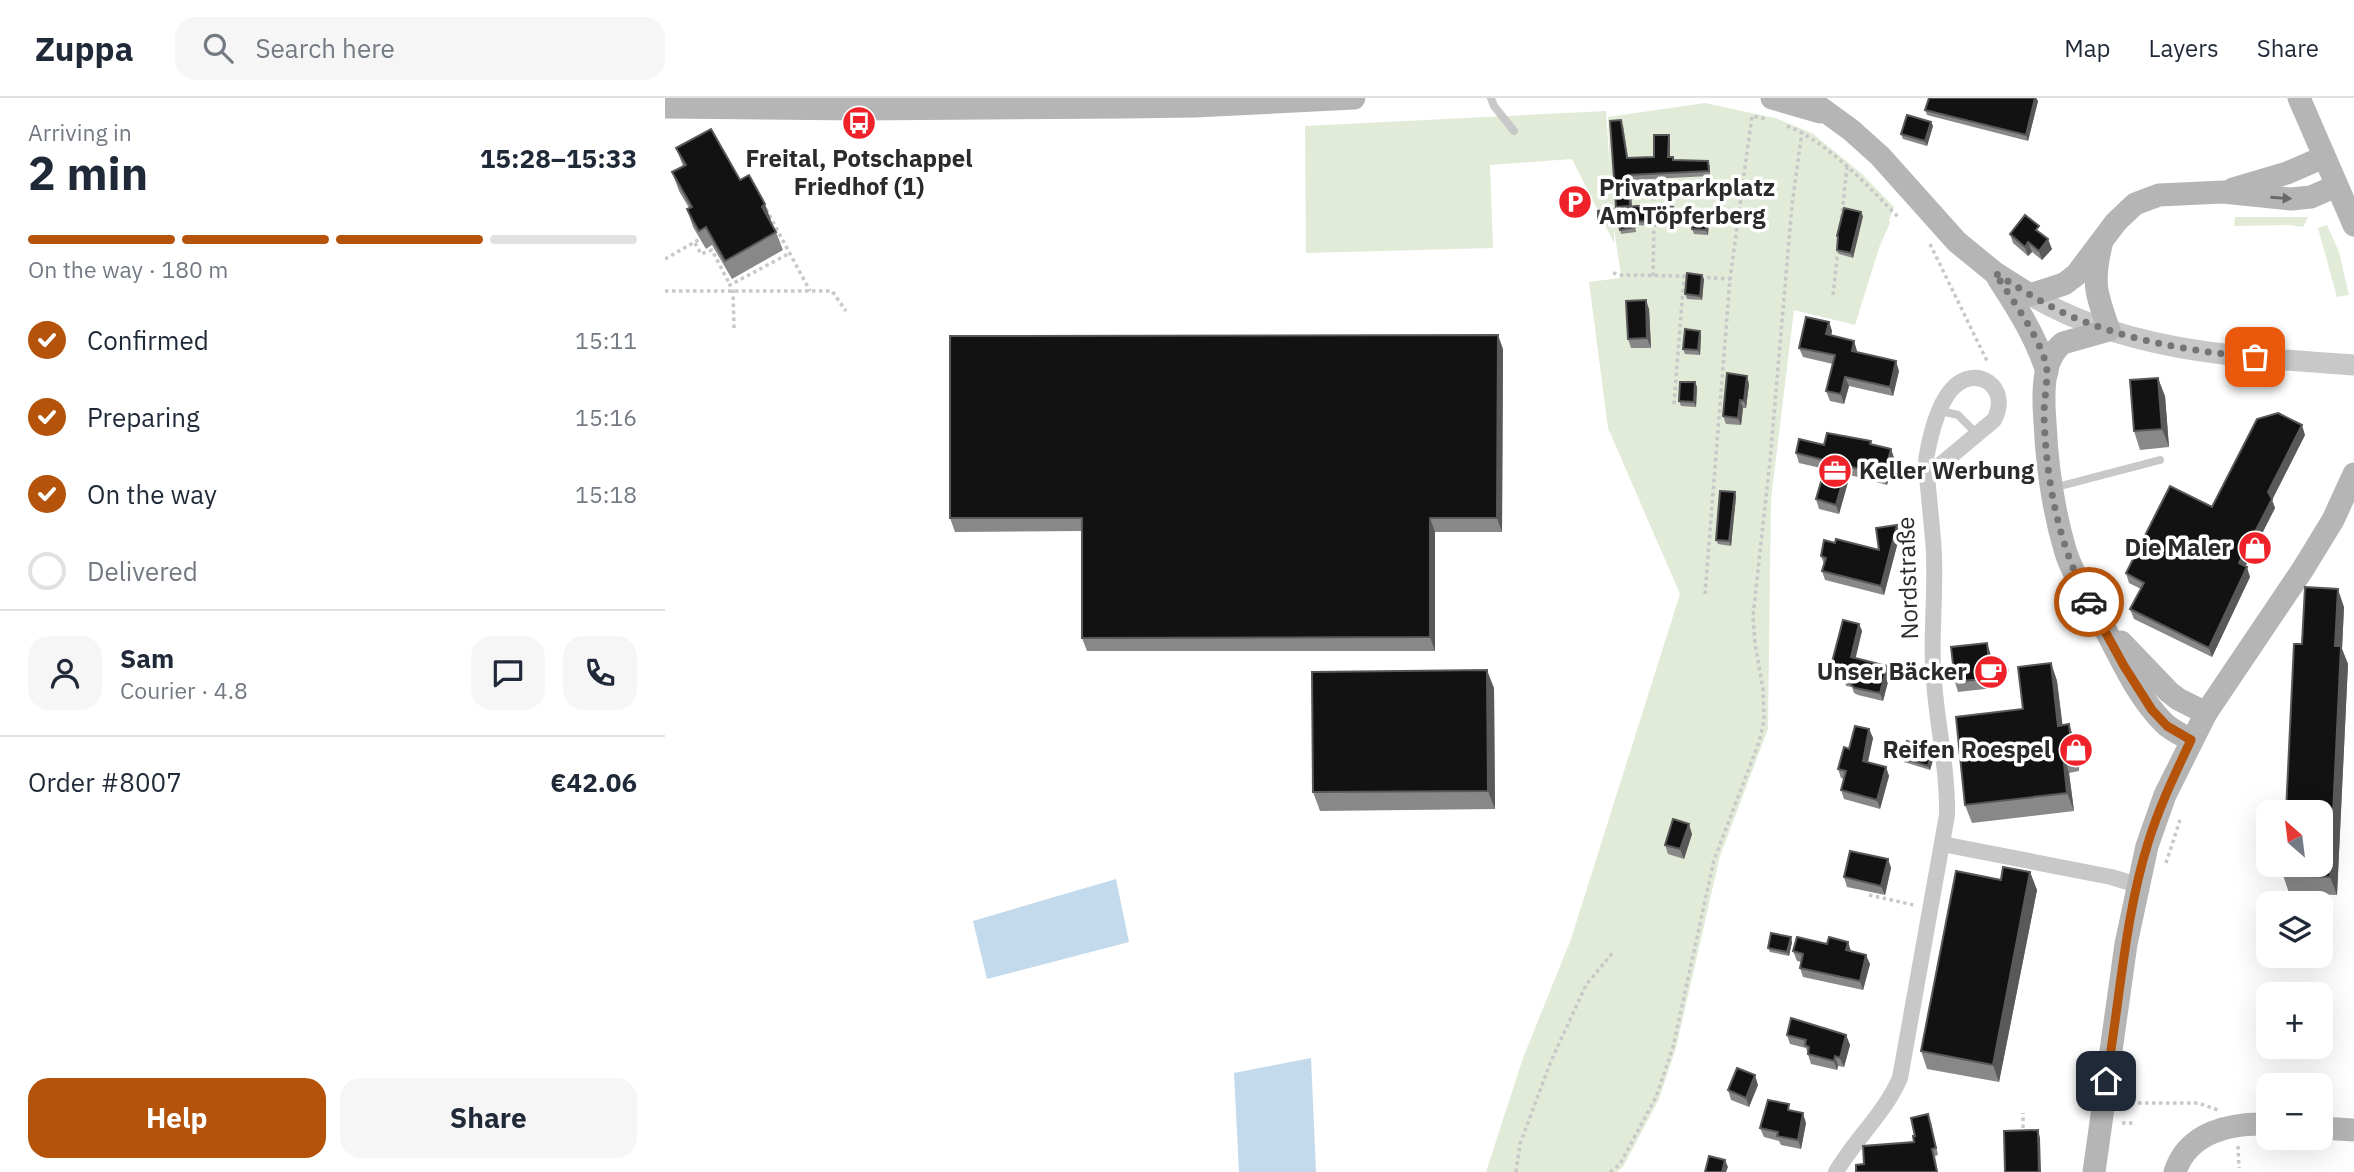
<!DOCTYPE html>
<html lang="en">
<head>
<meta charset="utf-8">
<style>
  :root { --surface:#fff; --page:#f6f6f7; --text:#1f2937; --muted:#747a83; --line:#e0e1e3; --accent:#b45309 }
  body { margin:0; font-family:"IBM Plex Sans",sans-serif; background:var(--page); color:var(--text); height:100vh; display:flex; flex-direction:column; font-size:26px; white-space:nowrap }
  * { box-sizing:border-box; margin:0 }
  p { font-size:23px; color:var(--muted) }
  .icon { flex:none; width:38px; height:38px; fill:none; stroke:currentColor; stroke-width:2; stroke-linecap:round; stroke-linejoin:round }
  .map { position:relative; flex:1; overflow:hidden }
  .details { display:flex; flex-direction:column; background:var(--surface); width:665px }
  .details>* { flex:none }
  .needle { width:46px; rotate:332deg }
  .fabs { position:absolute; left:1591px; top:702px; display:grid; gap:14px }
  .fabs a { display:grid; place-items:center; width:77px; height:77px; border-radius:14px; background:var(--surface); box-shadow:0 7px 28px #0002; font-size:35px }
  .pin { position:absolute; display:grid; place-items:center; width:60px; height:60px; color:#fff; margin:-30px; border-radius:14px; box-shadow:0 4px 10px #0006 }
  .courier { position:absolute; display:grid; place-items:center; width:70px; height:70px; margin:-35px; border:5px solid #b45309; border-radius:50%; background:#fff; color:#222; box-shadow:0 2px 9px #0007 }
  .overview em { font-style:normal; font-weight:800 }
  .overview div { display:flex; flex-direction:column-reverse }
  .overview { display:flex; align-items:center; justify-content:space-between; height:119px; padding:0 28px }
  h1 { font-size:46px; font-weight:800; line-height:52px }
  .bar { display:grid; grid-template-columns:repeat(4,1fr); gap:10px 7px; align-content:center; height:84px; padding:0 28px }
  .bar i { height:9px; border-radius:5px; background:var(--line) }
  .bar .selected { background:var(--accent) }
  .bar p { grid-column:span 4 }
  .line { display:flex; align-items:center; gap:18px; padding:0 28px; border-top:2px solid var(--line) }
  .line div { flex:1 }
  .round { display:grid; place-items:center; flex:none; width:74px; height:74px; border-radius:21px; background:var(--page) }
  ol { padding:0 28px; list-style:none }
  li { display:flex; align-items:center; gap:21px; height:77px }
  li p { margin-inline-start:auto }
  li .icon { padding:7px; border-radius:50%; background:var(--accent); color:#fff; stroke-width:4 }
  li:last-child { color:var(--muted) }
  li i { width:38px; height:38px; border:4px solid var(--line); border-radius:50% }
  .cta { display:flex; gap:14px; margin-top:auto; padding:14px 28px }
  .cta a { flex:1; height:80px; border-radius:21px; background:var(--accent); color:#fff; font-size:28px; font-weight:800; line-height:80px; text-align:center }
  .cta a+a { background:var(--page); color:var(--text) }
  header { display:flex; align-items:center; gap:42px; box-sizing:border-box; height:98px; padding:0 35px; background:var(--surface); border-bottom:2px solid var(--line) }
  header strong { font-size:33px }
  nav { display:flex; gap:38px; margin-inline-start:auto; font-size:24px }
  .search { width:490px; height:63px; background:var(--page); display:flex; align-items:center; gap:18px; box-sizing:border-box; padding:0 24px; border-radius:21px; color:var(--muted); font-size:26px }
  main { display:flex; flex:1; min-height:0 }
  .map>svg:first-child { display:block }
  .green { fill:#e1ebd7 }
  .water { fill:#c2daec }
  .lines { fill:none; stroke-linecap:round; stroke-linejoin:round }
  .path { stroke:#c8c8c8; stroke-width:3.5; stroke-dasharray:3.5 3.5; stroke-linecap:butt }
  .service { stroke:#c8c8c8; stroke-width:8 }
  .minor { stroke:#c8c8c8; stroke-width:16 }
  .tertiary { stroke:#c8c8c8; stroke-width:21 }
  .secondary { stroke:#b5b5b5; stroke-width:23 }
  .wall { fill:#888 }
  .shaded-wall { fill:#595959 }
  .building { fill:#121212; stroke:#595959; stroke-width:2 }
  .oneway { fill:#696969 }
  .done { stroke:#757575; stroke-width:7; stroke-dasharray:0 12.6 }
  .route { stroke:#b45309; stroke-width:9 }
  .labels { text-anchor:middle; stroke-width:7; stroke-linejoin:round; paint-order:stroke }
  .poi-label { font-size:24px; font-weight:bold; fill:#2b2b2b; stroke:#fff; text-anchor:end }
  .street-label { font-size:24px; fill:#2b2b2b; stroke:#fff }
</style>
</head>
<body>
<header>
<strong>Zuppa</strong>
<div class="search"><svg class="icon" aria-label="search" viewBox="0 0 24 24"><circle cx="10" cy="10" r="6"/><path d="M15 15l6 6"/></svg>Search here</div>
<nav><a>Map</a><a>Layers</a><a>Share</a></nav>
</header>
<main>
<section class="details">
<div class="overview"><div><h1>2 min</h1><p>Arriving in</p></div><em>15:28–15:33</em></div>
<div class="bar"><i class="selected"></i><i class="selected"></i><i class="selected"></i><i></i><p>On the way · 180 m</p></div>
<ol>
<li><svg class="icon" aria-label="check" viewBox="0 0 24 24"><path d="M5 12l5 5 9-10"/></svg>Confirmed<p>15:11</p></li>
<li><svg class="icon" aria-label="check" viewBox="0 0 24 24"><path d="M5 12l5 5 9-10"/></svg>Preparing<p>15:16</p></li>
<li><svg class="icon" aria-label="check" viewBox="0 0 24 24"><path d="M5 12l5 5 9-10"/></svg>On the way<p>15:18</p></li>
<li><i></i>Delivered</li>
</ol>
<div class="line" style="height:126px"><a class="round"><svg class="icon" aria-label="person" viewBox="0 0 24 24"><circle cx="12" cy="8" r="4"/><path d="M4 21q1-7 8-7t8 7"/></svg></a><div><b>Sam</b><p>Courier · 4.8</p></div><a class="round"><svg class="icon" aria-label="chat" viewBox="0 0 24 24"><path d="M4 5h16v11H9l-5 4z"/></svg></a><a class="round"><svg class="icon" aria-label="phone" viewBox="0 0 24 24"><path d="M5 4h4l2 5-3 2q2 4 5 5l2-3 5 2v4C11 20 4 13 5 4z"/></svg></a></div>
<div class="line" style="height:91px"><div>Order #8007</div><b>€42.06</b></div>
<div class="cta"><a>Help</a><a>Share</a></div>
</section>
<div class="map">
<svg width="1689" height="1074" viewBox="0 0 1689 1074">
  <rect width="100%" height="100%" fill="#fff"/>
  <g class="green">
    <polygon points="1040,5 1110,20 1147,35 1197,76 1229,109 1224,122 1225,125 1214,150 1190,227 1129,212 1106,401 1103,631 1055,758 1011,950 994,1001 958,1069 952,1074 821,1074 858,960 906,841 1015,496 943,330 924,184 955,180 956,177 949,131 949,145 907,61 825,67 828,150 641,155 640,28 941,13 945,75 943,19"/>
    <polygon points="1570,119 1643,119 1638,129 1624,127 1569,128"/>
    <polygon points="1662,127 1674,154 1684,197 1672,199 1653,130"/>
  </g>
  <g class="water">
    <polygon points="451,781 464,844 322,881 308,823"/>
    <polygon points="646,960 651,1074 574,1074 569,975"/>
  </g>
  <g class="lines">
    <g class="path">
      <path d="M1122 28C1163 44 1204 89 1234 120"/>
      <polyline points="989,78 989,113"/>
      <polyline points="101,111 145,193"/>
      <polyline points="30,145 36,156 47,152 65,187"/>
      <polyline points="1265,146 1323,265"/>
      <polyline points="0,161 35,141"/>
      <polyline points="948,175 956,177 1021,178"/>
      <polyline points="988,178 989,124"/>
      <polyline points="1035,179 1065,181"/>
      <polyline points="0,193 167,193 181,213"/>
      <polyline points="1168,197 1182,69"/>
      <polyline points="69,230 68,193 65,187 125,155"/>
      <polyline points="1009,306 1019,178"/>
      <polyline points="1040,496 1065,181 1087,18 1101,21"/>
      <polyline points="1327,574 1344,572"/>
      <polyline points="1411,652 1422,651"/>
      <polyline points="1501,765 1515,722"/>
      <polyline points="1204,797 1249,807"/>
      <polyline points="1591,825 1601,825"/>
      <polyline points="1459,1005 1533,1005 1553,1012"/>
      <polyline points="1457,1025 1468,1025"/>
      <polyline points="1358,1037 1358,1015"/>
      <polyline points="1573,1048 1574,1070"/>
      <polyline points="851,1074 855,1046 886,963 921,887 949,853"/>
      <polyline points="945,1074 955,1066 991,999 1008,949 1049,762 1094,644 1099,623 1098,591 1090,546 1088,518 1105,363 1127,107 1137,34"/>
    </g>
    <g class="service">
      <polyline points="826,0 829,8 849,33"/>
      <polyline points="1272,312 1293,317 1313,337"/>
      <polyline points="1388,390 1495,362"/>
    </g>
    <g class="minor">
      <polyline points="1277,746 1446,779 1473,787"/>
      <path d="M1171 1074C1190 1041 1220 1015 1235 980L1282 717C1283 668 1270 618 1268 569 1266 527 1272 483 1268 441 1266 420 1264 399 1262 378 1262 371 1260 363 1262 356 1266 335 1272 309 1286 292 1310 264 1347 289 1329 322L1262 378"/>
    </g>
    <path class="tertiary" d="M1365 197C1462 255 1579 259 1689 267"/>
    <g class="secondary">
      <polyline points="1107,0 1155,14"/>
      <polyline points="1142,0 1186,32 1215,58 1292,144 1330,175 1365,197 1399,186 1411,177 1451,124 1470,106 1494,97 1558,94 1626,101 1646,99 1671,88"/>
      <polyline points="1634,0 1689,127"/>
      <polyline points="0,9 194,11 463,9 530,8 689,0"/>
      <polyline points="1568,91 1622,75 1659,59"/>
      <path d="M1436 147C1427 185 1431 196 1444 232L1398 245C1376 262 1378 299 1380 324 1382 369 1388 412 1401 455 1409 479 1423 500 1435 522 1455 557 1470 596 1499 625 1506 632 1517 637 1526 642"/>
      <path d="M1333 180C1353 211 1371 239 1382 274"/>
      <polyline points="1456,544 1504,594 1513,601 1541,615"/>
      <polyline points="1656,1030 1689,1032"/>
      <polyline points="1429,1074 1461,846 1482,748 1500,697 1541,615 1638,471 1668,422 1689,376"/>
      <path d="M1510 1074C1523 1034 1565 1025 1603 1026"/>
    </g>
  </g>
  <g class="wall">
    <polygon points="1264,0 1371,0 1373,3 1363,43 1262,17 1260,12"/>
    <polygon points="1266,24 1268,28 1262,48 1238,41 1236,36"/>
    <polygon points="958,27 963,60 989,59 1005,42 1005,59 1009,62 1045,67 1045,78 965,82 967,108 1009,114 1009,129 970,127 971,134 956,136 954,127 935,126 933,121 952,111 951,109"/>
    <polygon points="11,50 75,82 107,125 106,125 111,134 118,152 67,181 47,147 41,151 28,129 22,111 24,110 14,93 7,74 18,68"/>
    <polygon points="1042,117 1044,122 1043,137 1029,136 1027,131"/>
    <polygon points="1198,118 1188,160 1174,156 1172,152 1173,142 1172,138"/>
    <polygon points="1345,136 1377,136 1387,151 1377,162 1367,154 1363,158 1348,145"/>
    <polygon points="1039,181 1037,202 1022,201 1020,196"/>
    <polygon points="984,211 986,250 966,250 963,241"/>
    <polygon points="1164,224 1167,233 1166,238 1189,243 1192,254 1234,273 1228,298 1184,288 1179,306 1165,303 1161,293 1168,266 1138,259 1134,250"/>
    <polygon points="1036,237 1035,257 1020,256 1018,251"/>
    <polygon points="838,251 837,434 770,434 770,553 422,553 417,540 417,433 290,434 285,420"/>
    <polygon points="1030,284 1032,289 1031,309 1016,308 1014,303"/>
    <polygon points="1084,286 1081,310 1078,310 1076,327 1061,326 1058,318"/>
    <polygon points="1500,298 1504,349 1475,352 1469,333"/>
    <polygon points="1640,337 1607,402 1610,410 1580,469 1585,479 1547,559 1469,521 1465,511 1476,491 1464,485 1461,475"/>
    <polygon points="1206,343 1207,346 1226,351 1229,360 1222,387 1185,377 1174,416 1154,411 1151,401 1160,371 1134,365 1131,355 1159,347"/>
    <polygon points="1071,399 1066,448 1053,446 1051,442"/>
    <polygon points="1235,436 1219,497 1160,482 1157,473 1159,466 1156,458 1170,445 1214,452"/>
    <polygon points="1679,509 1677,551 1683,566 1672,797 1624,795 1618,777 1637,546"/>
    <polygon points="1194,526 1197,533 1190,560 1222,568 1225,576 1218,603 1193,597 1189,595 1187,589 1181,588 1179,578 1169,576 1166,568"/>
    <polygon points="1325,554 1329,590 1293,594 1290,584"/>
    <polygon points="1386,565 1392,583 1397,627 1404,626 1410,645 1414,673 1404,675 1409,713 1307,725 1300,707"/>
    <polygon points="829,590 830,711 655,713 648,694"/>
    <polygon points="1204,631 1208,640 1203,664 1221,669 1224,678 1215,711 1179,701 1176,692 1179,681 1176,680 1173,671 1184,651"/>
    <polygon points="1265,650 1268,662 1265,672 1239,664 1237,660"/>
    <polygon points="1027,736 1019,761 1003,756 1000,747"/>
    <polygon points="1223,761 1226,770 1220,797 1182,789 1179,779"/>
    <polygon points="1365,774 1372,792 1334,984 1262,971 1256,953 1336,782"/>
    <polygon points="1127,844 1124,858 1105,854 1103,850"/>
    <polygon points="1128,853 1186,853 1205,866 1198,892 1138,879 1135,870 1136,864 1132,863"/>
    <polygon points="1122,937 1181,937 1185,947 1179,969 1173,968 1172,972 1146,966 1141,950 1125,946"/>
    <polygon points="1093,987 1084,1009 1066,1002 1063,992"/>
    <polygon points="1127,1013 1141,1025 1136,1051 1116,1047 1114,1043 1099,1039 1095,1030"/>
    <polygon points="1266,1024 1273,1057 1270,1058 1273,1074 1191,1074 1199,1066 1249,1044 1250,1038"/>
  </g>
  <g class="shaded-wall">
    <polygon points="1370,0 1371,0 1373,3 1363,43 1361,37"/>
    <polygon points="1266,24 1268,28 1262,48 1260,43"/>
    <polygon points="1004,37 1005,42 1005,64 1003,59"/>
    <polygon points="963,77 965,82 967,112 965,108"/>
    <polygon points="100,106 107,125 103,127 97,109"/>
    <polygon points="1008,109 1009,114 1009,129 1007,124"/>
    <polygon points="1196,114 1198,118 1188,160 1186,155"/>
    <polygon points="1042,117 1044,122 1043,137 1041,132"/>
    <polygon points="1383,141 1387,151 1377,162 1374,153"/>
    <polygon points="1363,144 1367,154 1363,158 1360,149"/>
    <polygon points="1037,177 1039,181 1037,202 1035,198"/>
    <polygon points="981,202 984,211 986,250 982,240"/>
    <polygon points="1164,224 1167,233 1164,246 1161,236"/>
    <polygon points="1035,233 1036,237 1035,257 1033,252"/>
    <polygon points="833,237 838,251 837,434 832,420"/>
    <polygon points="1189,243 1192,253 1190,262 1187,253"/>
    <polygon points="1231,263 1234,273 1228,298 1225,289"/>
    <polygon points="1082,278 1084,286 1081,310 1079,303"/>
    <polygon points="1180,279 1184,288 1179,306 1176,296"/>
    <polygon points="1493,280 1500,298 1504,349 1497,331"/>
    <polygon points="1030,284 1032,289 1031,309 1029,304"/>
    <polygon points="1075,302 1078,310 1076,327 1073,320"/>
    <polygon points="1637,327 1640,337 1607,402 1610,410 1577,475 1574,465 1603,394"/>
    <polygon points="1226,351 1229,360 1222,387 1219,377"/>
    <polygon points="1182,368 1185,377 1174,416 1171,407"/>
    <polygon points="1070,394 1071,399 1066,448 1064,443"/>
    <polygon points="765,420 770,434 770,553 765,539"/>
    <polygon points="1232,427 1235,436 1219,497 1216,488"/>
    <polygon points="1582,469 1585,479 1547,559 1544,550"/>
    <polygon points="1673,491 1679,509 1677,551 1683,566 1672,797 1665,779 1670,548"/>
    <polygon points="1194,526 1197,533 1189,567 1186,559"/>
    <polygon points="1322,545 1325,554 1329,590 1326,580"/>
    <polygon points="1386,565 1392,583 1400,646 1393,628"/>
    <polygon points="1222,568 1225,576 1218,603 1215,595"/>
    <polygon points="822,572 829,590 830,711 823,693"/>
    <polygon points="1404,626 1410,645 1414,673 1407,655"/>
    <polygon points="1204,631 1208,640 1201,672 1198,663"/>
    <polygon points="1265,650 1268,662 1265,672 1263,668"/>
    <polygon points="1398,656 1404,675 1409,713 1402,695"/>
    <polygon points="1221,669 1224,678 1215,711 1212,702"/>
    <polygon points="1024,726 1027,736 1019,761 1015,751"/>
    <polygon points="1223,761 1226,770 1220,797 1216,788"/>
    <polygon points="1365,774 1372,792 1334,984 1328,967"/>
    <polygon points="1126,839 1127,844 1124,858 1122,854"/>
    <polygon points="1183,844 1186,853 1181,852"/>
    <polygon points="1201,857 1205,866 1198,892 1195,883"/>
    <polygon points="1181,937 1185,947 1179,969 1175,960"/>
    <polygon points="1170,958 1173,968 1172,972 1169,963"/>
    <polygon points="1090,977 1093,987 1084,1009 1081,1000"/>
    <polygon points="1138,1015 1141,1025 1136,1051 1133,1042"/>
    <polygon points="1373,1032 1375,1040 1376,1074 1374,1074"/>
    <polygon points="1060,1062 1063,1069 1061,1074 1057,1074"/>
  </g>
  <g class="building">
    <polygon points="1264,0 1370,0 1361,37 1260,12"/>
    <polygon points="1242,17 1266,24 1260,43 1236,36"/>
    <polygon points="956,22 962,60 989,59 989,37 1004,37 1003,59 1008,59 1008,62 1043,63 1044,73 963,77 965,108 951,109 945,23"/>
    <polygon points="46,31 75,82 84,77 100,106 97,109 111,134 60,163 41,129 34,133 28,123 22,111 27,109 7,74 21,67 11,50"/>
    <polygon points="971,108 1008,109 1007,124 969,123 970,129 955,132 953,122 933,121 933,113"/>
    <polygon points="1179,110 1196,114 1186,155 1172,152 1173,139 1172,138"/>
    <polygon points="1027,117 1042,117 1041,132 1027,131"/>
    <polygon points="1360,117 1374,128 1371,132 1383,141 1374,153 1363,144 1360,149 1345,136"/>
    <polygon points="1022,175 1037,177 1035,198 1020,196"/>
    <polygon points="981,202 982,240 963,241 961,203"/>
    <polygon points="1141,219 1164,224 1161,236 1189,243 1187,253 1231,263 1225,289 1180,279 1176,296 1161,293 1170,257 1134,250"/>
    <polygon points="1020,231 1035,233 1033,252 1018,251"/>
    <polygon points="833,237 832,420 765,420 765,539 417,540 417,420 285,420 285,238"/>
    <polygon points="1062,275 1082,278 1079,303 1075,302 1073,320 1058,318"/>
    <polygon points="1493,280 1497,331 1469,333 1465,282"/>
    <polygon points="1015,284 1030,284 1029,304 1014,303"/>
    <polygon points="1613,315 1637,327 1603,394 1607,401 1574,465 1582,469 1544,550 1465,511 1479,485 1461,475 1505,388 1547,409 1592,321"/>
    <polygon points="1162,335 1206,343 1205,346 1226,351 1219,377 1182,368 1171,407 1151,401 1162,363 1131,355 1134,341 1159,347"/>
    <polygon points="1055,393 1070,394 1064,443 1051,442"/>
    <polygon points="1232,427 1216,488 1157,473 1161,460 1156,458 1159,442 1170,445 1171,441 1214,452 1211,430"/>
    <polygon points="1640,489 1673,491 1670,548 1676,548 1665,779 1618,777 1618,766 1656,766 1656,714 1621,714 1629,546 1637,546"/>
    <polygon points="1178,522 1194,526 1186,559 1222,568 1215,595 1190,590 1186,587 1188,582 1179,580 1181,571 1166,568"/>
    <polygon points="1322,545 1326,580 1290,584 1286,549"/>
    <polygon points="1386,565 1393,628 1404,626 1407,655 1398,656 1402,695 1300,707 1291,619 1358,611 1353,569"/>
    <polygon points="822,572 823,693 648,694 647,574"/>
    <polygon points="1190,628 1204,631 1198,663 1221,669 1212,702 1176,692 1181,673 1173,671 1179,649 1184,651"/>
    <polygon points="1242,643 1265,650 1266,657 1263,668 1237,660"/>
    <polygon points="1008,721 1024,726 1015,751 1000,747"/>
    <polygon points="1185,753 1223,761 1216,788 1179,779"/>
    <polygon points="1338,769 1365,774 1328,967 1256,953 1291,773 1336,782"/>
    <polygon points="1106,835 1126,839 1122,854 1103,850"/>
    <polygon points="1132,839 1162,846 1164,839 1183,844 1181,852 1201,857 1195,883 1135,870 1138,856 1128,853"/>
    <polygon points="1126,920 1181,937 1175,960 1170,958 1169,963 1143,956 1144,949 1140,947 1141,942 1122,937"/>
    <polygon points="1072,970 1090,977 1081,1000 1063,992"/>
    <polygon points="1103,1002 1124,1006 1123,1012 1138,1015 1133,1042 1112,1038 1113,1034 1095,1030"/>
    <polygon points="1263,1016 1271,1050 1267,1051 1272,1074 1191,1074 1191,1067 1199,1066 1198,1048 1249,1044 1248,1038 1250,1038 1246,1020"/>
    <polygon points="1373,1032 1374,1074 1340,1074 1339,1033"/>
    <polygon points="1044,1058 1060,1062 1057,1074 1040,1074"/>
  </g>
  <defs><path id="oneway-solid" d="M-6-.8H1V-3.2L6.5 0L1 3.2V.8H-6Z" transform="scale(1.75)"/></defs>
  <use class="oneway" href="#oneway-solid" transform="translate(1616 100) rotate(4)"/>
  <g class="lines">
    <path class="done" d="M1424 504C1393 446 1381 382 1379 317 1379 303 1382 288 1382 274 1381 247 1345 199 1330 175 1357 192 1385 210 1415 222 1471 244 1531 254 1590 259"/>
    <path class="route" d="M1424 504 1459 568 1487 612 1502 628 1526 642C1510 676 1494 709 1483 745 1459 822 1455 904 1441 983"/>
  </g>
  <defs>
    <g id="bus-disc" transform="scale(1.75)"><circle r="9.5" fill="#ef2129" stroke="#fff"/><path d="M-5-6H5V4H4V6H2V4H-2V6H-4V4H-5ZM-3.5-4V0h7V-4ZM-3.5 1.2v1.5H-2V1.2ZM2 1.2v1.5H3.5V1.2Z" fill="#fff"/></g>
    <g id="parking-disc" transform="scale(1.75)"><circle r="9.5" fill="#ef2129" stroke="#fff"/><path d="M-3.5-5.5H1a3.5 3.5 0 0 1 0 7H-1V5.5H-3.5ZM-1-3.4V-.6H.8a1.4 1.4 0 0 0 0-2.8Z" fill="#fff"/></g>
    <g id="office-disc" transform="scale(1.75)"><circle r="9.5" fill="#ef2129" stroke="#fff"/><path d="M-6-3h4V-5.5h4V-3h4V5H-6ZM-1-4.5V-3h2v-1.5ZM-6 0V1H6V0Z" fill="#fff"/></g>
    <g id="shop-disc" transform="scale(1.75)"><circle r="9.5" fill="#ef2129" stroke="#fff"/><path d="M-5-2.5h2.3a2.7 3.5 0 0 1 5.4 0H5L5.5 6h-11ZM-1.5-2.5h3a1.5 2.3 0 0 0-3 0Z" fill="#fff"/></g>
    <g id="cafe-disc" transform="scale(1.75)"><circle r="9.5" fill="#ef2129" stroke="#fff"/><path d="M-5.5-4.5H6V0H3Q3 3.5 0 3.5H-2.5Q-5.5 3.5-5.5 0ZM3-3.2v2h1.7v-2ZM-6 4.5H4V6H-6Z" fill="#fff"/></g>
  </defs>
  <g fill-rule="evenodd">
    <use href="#bus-disc" x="194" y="25"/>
    <use href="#parking-disc" x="910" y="104"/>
    <use href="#office-disc" x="1170" y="373"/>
    <use href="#shop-disc" x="1590" y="450"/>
    <use href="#cafe-disc" x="1326" y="574"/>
    <use href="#shop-disc" x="1411" y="652"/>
  </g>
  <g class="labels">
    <g class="poi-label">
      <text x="194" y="69" text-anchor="middle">Freital, Potschappel<tspan x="194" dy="28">Friedhof (1)</tspan></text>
      <text x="934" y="98" text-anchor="start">Privatparkplatz<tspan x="934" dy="28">Am Töpferberg</tspan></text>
      <text x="1194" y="381" text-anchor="start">Keller Werbung</text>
      <text x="1566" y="458">Die Maler</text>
      <text x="1302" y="582">Unser Bäcker</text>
      <text x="1386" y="660">Reifen Roespel</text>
    </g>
    <g class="street-label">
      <text transform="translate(1243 480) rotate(-92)" y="8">Nordstraße</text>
    </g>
  </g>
</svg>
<div class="fabs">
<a><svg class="needle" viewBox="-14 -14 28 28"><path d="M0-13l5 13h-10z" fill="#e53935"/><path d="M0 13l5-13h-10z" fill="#747a83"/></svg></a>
<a><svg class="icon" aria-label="layers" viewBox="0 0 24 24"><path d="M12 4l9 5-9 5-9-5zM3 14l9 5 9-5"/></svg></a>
<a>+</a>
<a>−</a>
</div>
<div class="pin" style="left:1590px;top:259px;background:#ea580c"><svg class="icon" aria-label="bag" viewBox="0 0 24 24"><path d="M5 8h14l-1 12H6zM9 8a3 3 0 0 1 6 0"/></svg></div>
<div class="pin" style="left:1441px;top:983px;background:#1f2937"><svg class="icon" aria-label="home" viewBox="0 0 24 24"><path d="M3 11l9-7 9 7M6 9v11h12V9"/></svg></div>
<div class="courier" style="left:1424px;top:504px"><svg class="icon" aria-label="car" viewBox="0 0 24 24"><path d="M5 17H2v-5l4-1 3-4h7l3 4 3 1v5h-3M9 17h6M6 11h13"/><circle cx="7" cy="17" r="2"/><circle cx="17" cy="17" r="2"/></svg></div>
</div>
</main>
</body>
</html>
